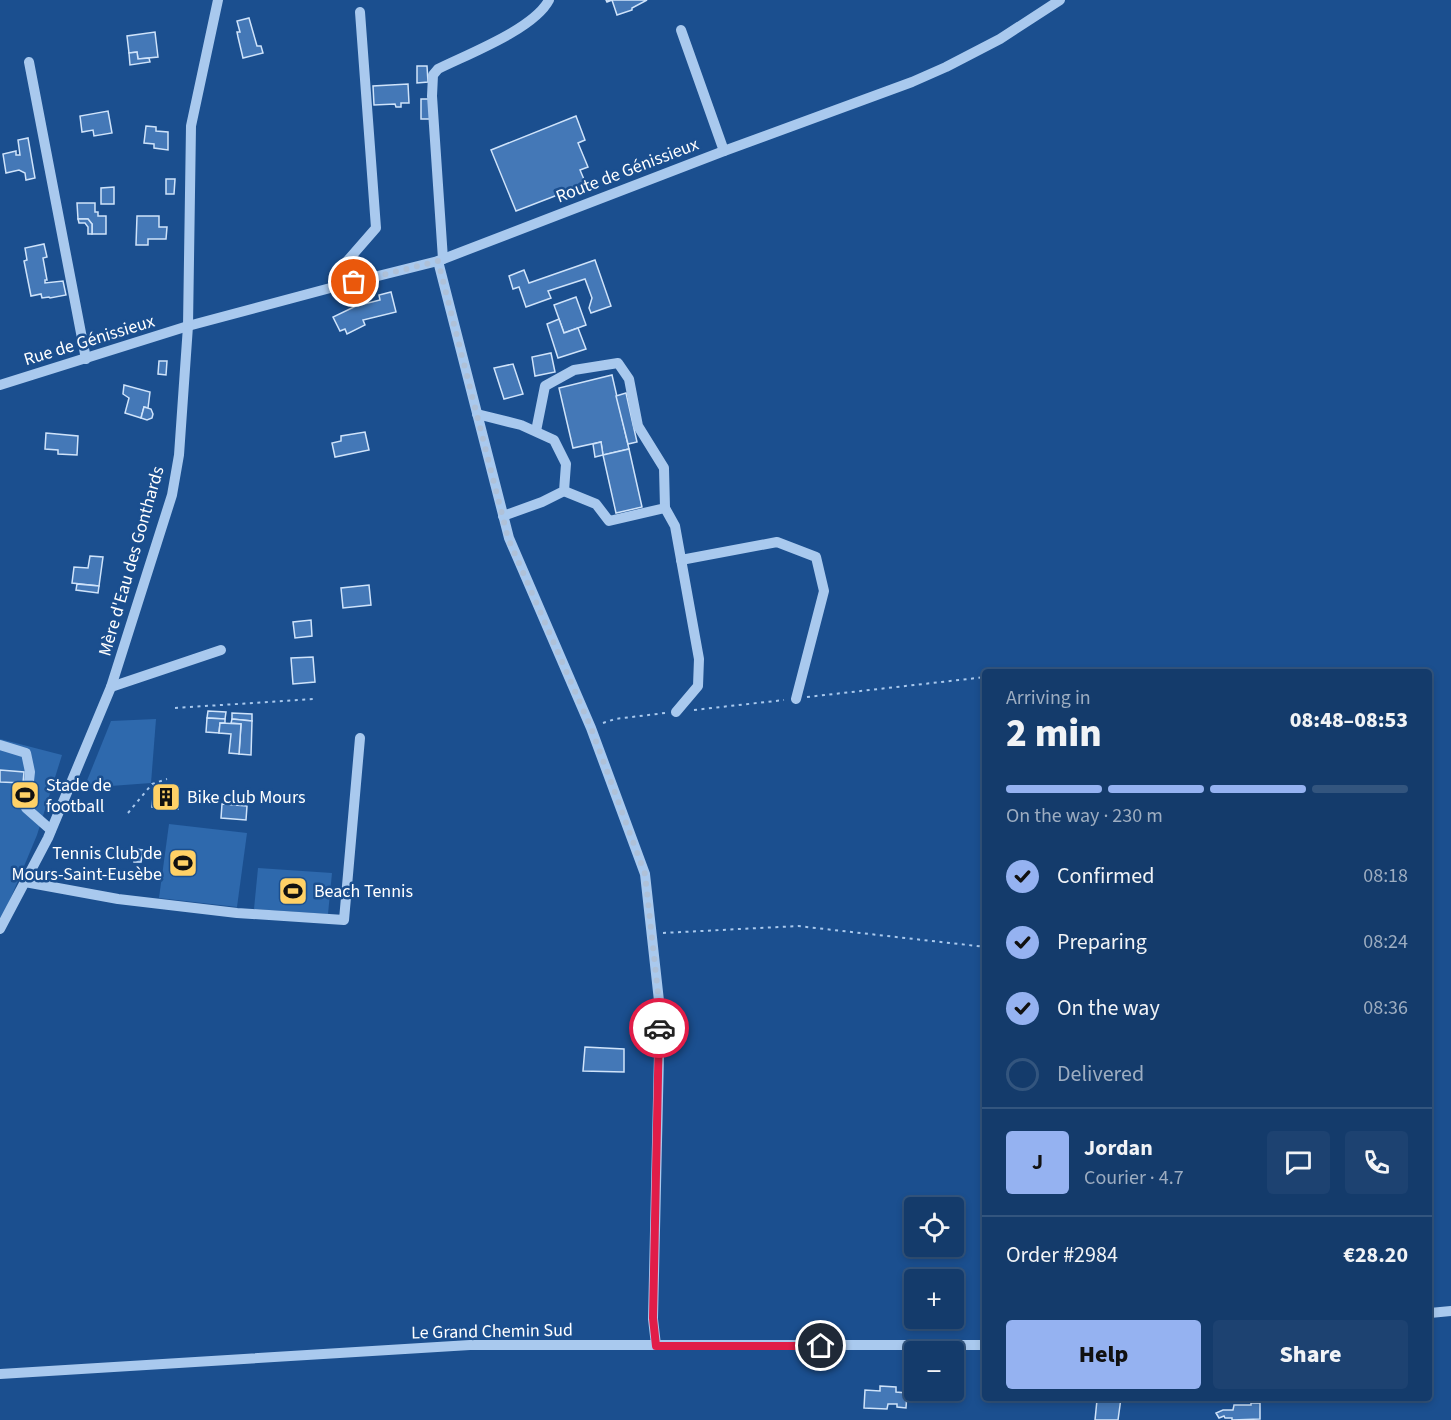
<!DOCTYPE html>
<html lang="en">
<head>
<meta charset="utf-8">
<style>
  :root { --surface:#143b6b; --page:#1d4271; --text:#f1f3f6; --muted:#9dadc1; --line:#33557e; --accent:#95b2f1 }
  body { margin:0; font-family:"Source Sans 3",sans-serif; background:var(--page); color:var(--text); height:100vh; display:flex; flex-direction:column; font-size:22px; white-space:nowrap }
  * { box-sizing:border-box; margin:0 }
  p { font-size:20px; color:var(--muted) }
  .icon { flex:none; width:33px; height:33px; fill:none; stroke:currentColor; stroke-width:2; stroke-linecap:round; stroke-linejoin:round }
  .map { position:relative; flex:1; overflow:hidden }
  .panel { position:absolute; left:982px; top:669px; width:450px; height:732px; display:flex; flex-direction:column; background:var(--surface); border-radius:6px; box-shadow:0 3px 9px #0003,0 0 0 2px var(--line) }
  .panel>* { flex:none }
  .controls { position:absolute; left:904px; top:1197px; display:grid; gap:12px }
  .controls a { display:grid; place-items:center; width:60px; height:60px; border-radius:6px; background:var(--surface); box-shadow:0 3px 9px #0003,0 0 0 2px var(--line); font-size:30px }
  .pin { position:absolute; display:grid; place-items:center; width:51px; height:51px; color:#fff; margin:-26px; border:3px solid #fff; border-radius:50%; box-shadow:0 2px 6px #0007 }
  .courier { position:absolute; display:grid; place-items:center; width:60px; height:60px; margin:-30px; border:4px solid #e11d48; border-radius:50%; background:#fff; color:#222; box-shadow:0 2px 8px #0007 }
  .summary em { font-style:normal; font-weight:800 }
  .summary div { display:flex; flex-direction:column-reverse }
  .summary { display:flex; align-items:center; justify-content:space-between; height:102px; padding:0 24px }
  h1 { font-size:39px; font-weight:800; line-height:45px }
  .bar { display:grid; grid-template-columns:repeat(4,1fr); gap:9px 6px; align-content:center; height:72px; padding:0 24px }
  .bar i { height:8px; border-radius:4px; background:var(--line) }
  .bar .on { background:var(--accent) }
  .bar p { grid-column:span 4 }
  .line { display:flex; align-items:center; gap:15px; padding:0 24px; border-top:2px solid var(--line) }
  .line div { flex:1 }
  .round { display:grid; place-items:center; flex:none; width:63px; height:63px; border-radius:6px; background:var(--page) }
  ol { padding:0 24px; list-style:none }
  li { display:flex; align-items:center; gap:18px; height:66px }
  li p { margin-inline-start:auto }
  li .icon { padding:6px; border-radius:50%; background:var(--accent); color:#111; stroke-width:4 }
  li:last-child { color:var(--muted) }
  li i { width:33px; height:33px; border:3px solid var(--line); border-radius:50% }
  .primary-button { display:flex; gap:12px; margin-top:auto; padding:12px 24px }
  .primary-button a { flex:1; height:69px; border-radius:6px; background:var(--accent); color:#111; font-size:24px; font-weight:800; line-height:69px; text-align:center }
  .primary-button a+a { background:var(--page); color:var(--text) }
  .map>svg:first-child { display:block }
  .green { fill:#2e69ad }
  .building { fill:#4478b7; stroke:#cfe3fa; stroke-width:1.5 }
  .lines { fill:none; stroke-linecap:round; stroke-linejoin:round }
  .path { stroke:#a9c9ee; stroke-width:2; stroke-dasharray:3 4.5; stroke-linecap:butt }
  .minor { stroke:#a9c9ee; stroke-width:10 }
  .done { stroke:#afc1d8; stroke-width:6; stroke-dasharray:0 10.8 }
  .route { stroke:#e11d48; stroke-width:8 }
  .labels { text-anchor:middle; stroke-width:5; stroke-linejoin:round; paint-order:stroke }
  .street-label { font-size:18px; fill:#fff; stroke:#1b4f8f }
  .poi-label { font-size:18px; fill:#fff; stroke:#1b4f8f; text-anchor:start }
</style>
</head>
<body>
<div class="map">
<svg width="1451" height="1420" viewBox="0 0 1451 1420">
  <rect width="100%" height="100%" fill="#1b4f8f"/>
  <g class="green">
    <polygon points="156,719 151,783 84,788 111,721"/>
    <polygon points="0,739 62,755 37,835 0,924"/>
    <polygon points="169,824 247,833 237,907 159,898"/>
    <polygon points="258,868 332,873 328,914 254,909"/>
  </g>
  <g class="building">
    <polygon points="606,0 647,0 632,8 632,10 617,15 612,0 607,2"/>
    <polygon points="249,18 257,46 261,46 263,53 243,58 238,37 237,32 240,32 237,21"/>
    <polygon points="155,32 158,57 138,59 137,52 129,53 127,36"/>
    <polygon points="137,52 138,59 149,58 150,62 130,65 129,53"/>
    <polygon points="417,66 427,66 428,82 417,83"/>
    <polygon points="408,84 409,103 401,103 401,107 396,107 395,104 374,105 373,86"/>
    <polygon points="421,99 429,99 431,119 421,119"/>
    <polygon points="108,111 112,133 94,136 93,130 82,132 80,116"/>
    <polygon points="576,116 585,140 578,143 588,167 580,170 586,184 516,211 491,150"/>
    <polygon points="146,126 156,127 156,131 168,132 168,150 154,148 154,144 144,143"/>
    <polygon points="28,138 35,178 26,180 25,173 19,170 6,173 3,154 16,151 16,155 20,155 18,140"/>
    <polygon points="166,179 175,179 174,194 166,194"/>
    <polygon points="114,187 114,204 101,204 101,188"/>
    <polygon points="77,203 95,203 95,212 98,212 98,216 106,216 106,234 92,234 92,224 88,219 78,219"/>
    <polygon points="137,216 159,216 159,227 167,227 166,239 148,239 148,245 136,245"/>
    <polygon points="78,219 88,219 92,224 92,234 88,234 88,227 85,223 79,223"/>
    <polygon points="44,244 47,257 43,258 47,280 45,280 45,283 63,281 66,295 50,298 49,297 42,298 41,294 31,296 24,261 27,260 25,248"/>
    <polygon points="595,260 611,306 591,313 589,308 592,298 585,279 548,291 551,298 526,307 519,287 513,289 509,276 524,270 529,283"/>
    <polygon points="391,292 396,312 363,320 365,325 347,334 345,329 340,331 333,317 356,306 380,300 379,295"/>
    <polygon points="576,297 586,325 564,333 554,305"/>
    <polygon points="559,319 564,333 578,328 586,349 558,358 547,324"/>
    <polygon points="551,353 555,372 535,376 532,357"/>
    <polygon points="159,361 167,361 166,375 158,374"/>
    <polygon points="513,364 523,394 504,399 494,368"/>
    <polygon points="612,375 629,449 603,455 601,442 573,448 559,388"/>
    <polygon points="124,385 150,392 148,408 144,407 141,418 125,413 129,398 123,394"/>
    <polygon points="626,393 637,442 628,444 616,396"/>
    <polygon points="144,407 151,409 153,414 152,418 147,420 141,418"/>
    <polygon points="365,432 369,450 335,457 332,443 341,441 341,436"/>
    <polygon points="46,433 78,436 77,455 58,454 58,450 45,449"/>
    <polygon points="601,442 603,455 595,457 593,444"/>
    <polygon points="629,449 642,507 616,513 603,455"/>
    <polygon points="90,556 103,557 99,586 72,583 74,567 88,568"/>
    <polygon points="77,584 99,586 98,593 76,590"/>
    <polygon points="369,585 371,605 343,608 341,588"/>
    <polygon points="311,620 312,636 295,638 293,622"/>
    <polygon points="313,657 315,682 293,684 291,658"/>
    <polygon points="208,711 226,712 225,719 207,718"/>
    <polygon points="232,713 252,714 252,721 232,719"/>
    <polygon points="207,718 225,719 225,723 220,723 219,733 206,732"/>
    <polygon points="232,719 252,721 251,755 239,754 241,724 231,723"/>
    <polygon points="220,723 241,724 239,754 229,753 231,734 219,733"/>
    <polygon points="0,770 24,772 23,783 0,782"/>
    <polygon points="154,786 179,788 178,809 152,807"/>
    <polygon points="222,804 247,806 246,820 221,818"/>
    <polygon points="135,849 143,850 141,862 134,862"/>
    <polygon points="585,1047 624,1049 624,1072 583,1071"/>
    <polygon points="880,1386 896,1387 896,1392 907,1393 906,1408 897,1407 897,1404 888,1404 887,1409 864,1408 865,1390 880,1391"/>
    <polygon points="1094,1398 1121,1398 1118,1420 1095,1420 1097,1400"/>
    <polygon points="1251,1403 1260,1403 1260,1419 1232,1420 1232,1418 1225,1418 1224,1416 1219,1418 1216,1413 1223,1410 1233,1410 1234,1405 1251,1405"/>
  </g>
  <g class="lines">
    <g class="path">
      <polyline points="1033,672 1055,670"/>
      <polyline points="807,697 986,677"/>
      <polyline points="175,708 314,699"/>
      <polyline points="694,710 784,700"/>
      <polyline points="603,723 615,719 665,713"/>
      <polyline points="128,813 152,784 167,779"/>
      <polyline points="663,933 798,926 986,947"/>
    </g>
    <g class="minor">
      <polyline points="681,30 724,151"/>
      <polyline points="29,62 86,359"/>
      <path d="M443 259 432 96 433 75 438 69C468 54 534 29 549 0"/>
      <polyline points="438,261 509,538 591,728 645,874 660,1010 653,1319 656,1345"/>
      <polyline points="334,287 342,267 376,228 360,12"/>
      <polyline points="0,385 188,326 334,287 438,261 724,151 912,82 946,67 1000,39 1060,0"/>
      <polyline points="477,414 521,425 554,440 566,464 564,491 542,502 503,516"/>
      <polyline points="536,431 545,386 574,370 618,363 629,379 638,426 664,468 665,508 609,521 596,504 564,491"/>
      <polyline points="665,508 675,526 699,659 698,686 676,712"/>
      <polyline points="681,560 777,542 816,557 824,591 796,699"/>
      <polyline points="111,687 221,650"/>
      <polyline points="0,745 26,753 30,772 26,808 51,830"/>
      <polyline points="25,882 118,899 237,913 344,920 360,738"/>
      <polyline points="0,929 48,838 111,687 172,495 179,455 188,326 191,126 218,0"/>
      <polyline points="1430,1313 1451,1311"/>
      <polyline points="0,1374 470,1345 986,1345"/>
    </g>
  </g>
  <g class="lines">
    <polyline class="done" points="354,282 438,261 508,538 591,728 645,874 660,1011 659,1028"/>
    <polyline class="route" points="659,1028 653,1318 656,1346 821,1346"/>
  </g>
  <defs>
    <g id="stadium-square" transform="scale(1.5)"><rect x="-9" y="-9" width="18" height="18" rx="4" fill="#ffd166" stroke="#1b4f8f"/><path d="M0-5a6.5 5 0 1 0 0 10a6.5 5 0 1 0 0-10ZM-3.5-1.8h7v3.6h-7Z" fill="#111"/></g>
    <g id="building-square" transform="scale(1.5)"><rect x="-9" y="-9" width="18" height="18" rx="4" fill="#ffd166" stroke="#1b4f8f"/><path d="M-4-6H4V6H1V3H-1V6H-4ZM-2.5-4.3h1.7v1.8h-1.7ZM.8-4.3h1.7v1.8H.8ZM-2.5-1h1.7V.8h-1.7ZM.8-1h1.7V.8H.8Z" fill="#111"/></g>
  </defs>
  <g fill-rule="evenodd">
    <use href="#stadium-square" x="25" y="795"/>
    <use href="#building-square" x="166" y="797"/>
    <use href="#stadium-square" x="183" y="863"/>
    <use href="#stadium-square" x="293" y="891"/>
  </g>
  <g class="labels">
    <g class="street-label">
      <text transform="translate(627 170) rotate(-21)" y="6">Route de Génissieux</text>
      <text transform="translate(89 340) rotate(-17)" y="6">Rue de Génissieux</text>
      <text transform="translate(131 561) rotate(-74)" y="6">Mère d'Eau des Gonthards</text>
      <text transform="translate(492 1331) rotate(-1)" y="6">Le Grand Chemin Sud</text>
    </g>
    <g class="poi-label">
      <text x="46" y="791">Stade de<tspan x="46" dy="21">football</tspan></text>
      <text x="187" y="803">Bike club Mours</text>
      <text x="162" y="859" text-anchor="end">Tennis Club de<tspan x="162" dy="21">Mours-Saint-Eusèbe</tspan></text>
      <text x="314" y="897">Beach Tennis</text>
    </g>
  </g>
</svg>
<div class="controls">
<a><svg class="icon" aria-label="locate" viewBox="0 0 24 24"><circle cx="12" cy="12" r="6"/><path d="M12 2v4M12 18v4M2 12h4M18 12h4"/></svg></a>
<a>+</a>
<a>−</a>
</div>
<div class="pin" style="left:354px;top:282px;background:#ea580c"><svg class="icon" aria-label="bag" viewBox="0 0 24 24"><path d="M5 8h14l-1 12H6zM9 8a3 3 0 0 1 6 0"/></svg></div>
<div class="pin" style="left:821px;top:1346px;background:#1f2937"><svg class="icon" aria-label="home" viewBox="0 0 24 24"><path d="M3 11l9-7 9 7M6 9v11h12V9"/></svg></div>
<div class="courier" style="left:659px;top:1028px"><svg class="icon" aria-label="car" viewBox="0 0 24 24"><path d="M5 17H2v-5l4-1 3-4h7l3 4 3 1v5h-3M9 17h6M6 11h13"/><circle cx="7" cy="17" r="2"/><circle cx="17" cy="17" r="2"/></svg></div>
<section class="panel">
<div class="summary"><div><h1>2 min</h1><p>Arriving in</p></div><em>08:48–08:53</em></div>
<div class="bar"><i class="on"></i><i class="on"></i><i class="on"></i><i></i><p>On the way · 230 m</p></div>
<ol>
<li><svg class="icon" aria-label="check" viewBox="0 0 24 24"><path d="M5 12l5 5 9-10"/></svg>Confirmed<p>08:18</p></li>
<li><svg class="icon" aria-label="check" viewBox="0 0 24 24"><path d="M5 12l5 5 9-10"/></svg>Preparing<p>08:24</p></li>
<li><svg class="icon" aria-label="check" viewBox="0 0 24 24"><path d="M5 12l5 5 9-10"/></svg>On the way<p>08:36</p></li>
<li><i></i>Delivered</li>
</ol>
<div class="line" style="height:108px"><b class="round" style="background:var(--accent);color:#111">J</b><div><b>Jordan</b><p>Courier · 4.7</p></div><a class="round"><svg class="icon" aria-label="chat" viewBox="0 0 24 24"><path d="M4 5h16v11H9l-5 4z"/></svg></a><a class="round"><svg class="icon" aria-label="phone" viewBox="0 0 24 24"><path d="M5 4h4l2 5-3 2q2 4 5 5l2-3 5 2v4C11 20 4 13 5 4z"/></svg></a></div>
<div class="line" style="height:78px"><div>Order #2984</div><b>€28.20</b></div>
<div class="primary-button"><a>Help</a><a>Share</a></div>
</section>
</div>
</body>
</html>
